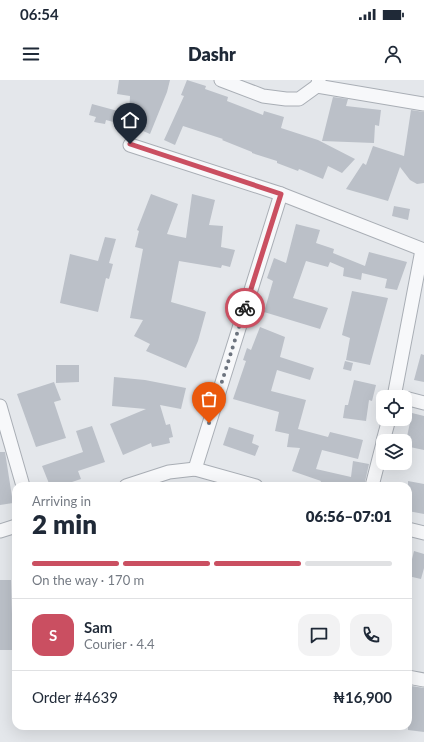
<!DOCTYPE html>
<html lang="en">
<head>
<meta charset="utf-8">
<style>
  :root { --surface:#fff; --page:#f2f2f3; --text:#1f2937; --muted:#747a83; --line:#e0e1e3; --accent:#ca4f61 }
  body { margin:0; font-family:Lato,sans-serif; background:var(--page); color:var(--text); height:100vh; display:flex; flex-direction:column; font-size:15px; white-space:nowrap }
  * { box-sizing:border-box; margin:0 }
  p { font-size:13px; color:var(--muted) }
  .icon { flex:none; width:22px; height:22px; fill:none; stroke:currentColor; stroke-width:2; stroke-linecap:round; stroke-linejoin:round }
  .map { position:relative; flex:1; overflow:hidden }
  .details { position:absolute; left:12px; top:402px; width:400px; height:248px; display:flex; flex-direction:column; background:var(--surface); border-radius:12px; box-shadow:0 4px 16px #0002 }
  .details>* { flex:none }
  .buttons { position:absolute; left:376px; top:310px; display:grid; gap:8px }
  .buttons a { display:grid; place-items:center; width:36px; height:36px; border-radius:8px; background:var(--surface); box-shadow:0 4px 16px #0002; font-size:20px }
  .pin { position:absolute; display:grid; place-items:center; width:34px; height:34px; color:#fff; margin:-41px -17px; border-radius:50% 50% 50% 0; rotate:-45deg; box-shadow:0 0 4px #0007 }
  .pin .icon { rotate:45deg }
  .courier { position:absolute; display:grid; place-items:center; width:40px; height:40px; margin:-20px; border:3px solid #ca4f61; border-radius:50%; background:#fff; color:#222; box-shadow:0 1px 5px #0007 }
  .summary em { font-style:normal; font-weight:800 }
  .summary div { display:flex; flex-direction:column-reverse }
  .summary { display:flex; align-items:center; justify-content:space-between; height:68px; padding:0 20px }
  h1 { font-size:26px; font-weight:800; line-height:30px }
  .bar { display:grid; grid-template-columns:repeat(4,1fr); gap:6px 4px; align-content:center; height:48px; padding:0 20px }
  .bar i { height:5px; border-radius:3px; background:var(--line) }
  .bar .active { background:var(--accent) }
  .bar p { grid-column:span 4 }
  .line { display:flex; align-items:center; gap:10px; padding:0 20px; border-top:1px solid var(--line) }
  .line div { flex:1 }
  .round { display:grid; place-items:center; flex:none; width:42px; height:42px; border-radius:12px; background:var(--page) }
  .status { display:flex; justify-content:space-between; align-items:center; height:28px; padding:0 20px; background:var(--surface); direction:ltr }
  .status svg { height:11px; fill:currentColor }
  header { display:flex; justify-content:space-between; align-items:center; height:52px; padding:0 20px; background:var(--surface); font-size:18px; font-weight:800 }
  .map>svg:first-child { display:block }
  .building { fill:#bbc0c8 }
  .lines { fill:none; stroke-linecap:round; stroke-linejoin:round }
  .minor-casing { stroke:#a9aeb5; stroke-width:15 }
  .minor { stroke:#f7f8fa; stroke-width:13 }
  .done { stroke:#6c737e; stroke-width:4; stroke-dasharray:0 7.2 }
  .route { stroke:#ca4f61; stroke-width:5 }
</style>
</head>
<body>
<div class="status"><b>06:54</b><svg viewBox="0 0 49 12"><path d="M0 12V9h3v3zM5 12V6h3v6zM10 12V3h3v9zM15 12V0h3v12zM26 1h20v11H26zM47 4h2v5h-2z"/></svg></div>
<header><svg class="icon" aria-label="menu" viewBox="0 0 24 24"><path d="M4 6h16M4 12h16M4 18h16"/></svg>Dashr<svg class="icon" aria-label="person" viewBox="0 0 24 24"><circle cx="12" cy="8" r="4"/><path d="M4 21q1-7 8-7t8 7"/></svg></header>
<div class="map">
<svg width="424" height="662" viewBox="0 0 424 662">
  <rect width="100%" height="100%" fill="#e4e7eb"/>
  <g class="building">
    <polygon points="119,0 170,0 167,12 150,54 118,40 117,43 106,40 105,44 94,42 96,37 89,35 92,24 129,34 130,16 117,14"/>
    <polygon points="187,0 206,6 205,9 228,17 227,21 263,35 264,31 284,37 281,48 318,60 355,79 342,93 328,86 323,99 299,89 298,91 277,83 277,81 252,73 252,72 222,60 223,59 183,46 175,65 164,60 184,16 181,15"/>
    <polygon points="333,17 348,19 346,26 381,30 379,46 375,45 374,63 322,61"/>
    <polygon points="411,30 424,32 424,103 417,104 410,100 400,87 388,121 346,109 363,83 366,85 373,66 404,76"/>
    <polygon points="151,114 178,124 167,154 186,158 192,114 215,120 209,145 223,146 221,167 235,170 230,187 222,185 221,188 179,181 171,222 206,232 198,261 186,288 146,271 150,264 134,256 143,240 130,238 143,169 135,167 139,151 137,150"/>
    <polygon points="394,126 410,129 408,140 392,136"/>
    <polygon points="296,144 320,150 316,163 334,169 333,173 365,186 369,172 407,182 397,210 385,208 387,199 362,193 361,200 343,196 344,188 330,182 328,187 306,181 293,218 328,228 320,249 264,232 273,201 267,198 274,178 286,183"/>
    <polygon points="105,157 116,159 109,183 113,184 109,199 106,198 98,232 60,223 70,174 98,181"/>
    <polygon points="352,211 388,218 370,285 346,280 350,258 342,255"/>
    <polygon points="260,247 285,257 280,277 314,288 310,300 277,290 271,311 306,320 298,349 328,357 330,352 363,360 358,379 322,370 316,389 351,397 353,381 369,384 364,406 319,406 321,401 292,391 300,368 287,367 289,354 275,351 279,332 233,319 246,281 243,280 247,268 251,270"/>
    <polygon points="421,274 424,275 424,302 414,300"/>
    <polygon points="345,281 353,283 351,291 343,289"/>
    <polygon points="56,285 79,285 79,302 56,303"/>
    <polygon points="114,297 145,300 186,308 181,329 160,325 166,345 170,344 173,357 169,358 170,363 152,367 151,363 123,375 110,344 146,329 112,326"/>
    <polygon points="354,300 376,305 372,321 369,320 366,341 343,338 345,325 348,325"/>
    <polygon points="54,302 61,320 54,322 66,358 36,367 17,314"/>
    <polygon points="412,333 424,336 424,370 405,366"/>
    <polygon points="92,346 105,382 78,391 81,399 60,406 50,406 42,386 83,372 76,351"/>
    <polygon points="229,347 254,355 252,363 259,366 255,376 223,365"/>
    <polygon points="0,372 5,372 13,423 0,425"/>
    <polygon points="408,401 424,404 424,434 408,431"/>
    <polygon points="414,471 424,474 424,488 421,499 408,496"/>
    <polygon points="0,500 11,500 13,570 0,570"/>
    <polygon points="411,606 424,608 424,652 408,650 408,622"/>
  </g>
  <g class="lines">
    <g class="minor-casing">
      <g id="minor">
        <polyline points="221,0 263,16 286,19 299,19 317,6 319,0"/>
        <polyline points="317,6 424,24"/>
        <polyline points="130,65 281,114 424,170"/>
        <polyline points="394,317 422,170"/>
        <polyline points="405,318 424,323"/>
        <polyline points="0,326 23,406"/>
        <polyline points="383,361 389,339"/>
        <polyline points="195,389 281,114"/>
        <polyline points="126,406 169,392 195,389 256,406"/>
        <polyline points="372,406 383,363"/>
        <polyline points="408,449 424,453"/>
        <polyline points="0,451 16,446"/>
        <polyline points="408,597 424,600"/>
      </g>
    </g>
    <use href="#minor" class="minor"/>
  </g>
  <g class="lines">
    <polyline class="done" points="209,343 245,228"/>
    <polyline class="route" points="130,64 281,114 245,228"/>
  </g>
</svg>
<div class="buttons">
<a><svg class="icon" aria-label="locate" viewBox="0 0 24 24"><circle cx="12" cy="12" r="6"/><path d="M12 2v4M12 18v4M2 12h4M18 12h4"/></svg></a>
<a><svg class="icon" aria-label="layers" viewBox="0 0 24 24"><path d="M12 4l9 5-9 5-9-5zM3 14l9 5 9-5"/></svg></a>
</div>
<div class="pin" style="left:209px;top:343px;background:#ea580c"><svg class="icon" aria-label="bag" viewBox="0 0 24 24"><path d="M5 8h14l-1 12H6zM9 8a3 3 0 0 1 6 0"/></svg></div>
<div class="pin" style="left:130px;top:64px;background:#1f2937"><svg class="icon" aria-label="home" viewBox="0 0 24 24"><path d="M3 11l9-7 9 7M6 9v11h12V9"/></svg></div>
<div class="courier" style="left:245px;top:228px"><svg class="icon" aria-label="bike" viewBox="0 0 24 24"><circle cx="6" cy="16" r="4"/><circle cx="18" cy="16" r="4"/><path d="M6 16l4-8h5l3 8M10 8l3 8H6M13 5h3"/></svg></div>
<section class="details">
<div class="summary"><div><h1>2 min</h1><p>Arriving in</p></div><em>06:56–07:01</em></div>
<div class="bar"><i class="active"></i><i class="active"></i><i class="active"></i><i></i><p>On the way · 170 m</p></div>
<div class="line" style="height:72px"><b class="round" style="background:var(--accent);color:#fff">S</b><div><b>Sam</b><p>Courier · 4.4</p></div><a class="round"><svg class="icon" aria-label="chat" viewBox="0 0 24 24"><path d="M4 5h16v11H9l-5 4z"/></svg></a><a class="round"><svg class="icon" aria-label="phone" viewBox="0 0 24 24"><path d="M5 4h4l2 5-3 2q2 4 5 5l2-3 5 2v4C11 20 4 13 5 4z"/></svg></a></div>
<div class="line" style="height:52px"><div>Order #4639</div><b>₦16,900</b></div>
</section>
</div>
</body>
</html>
